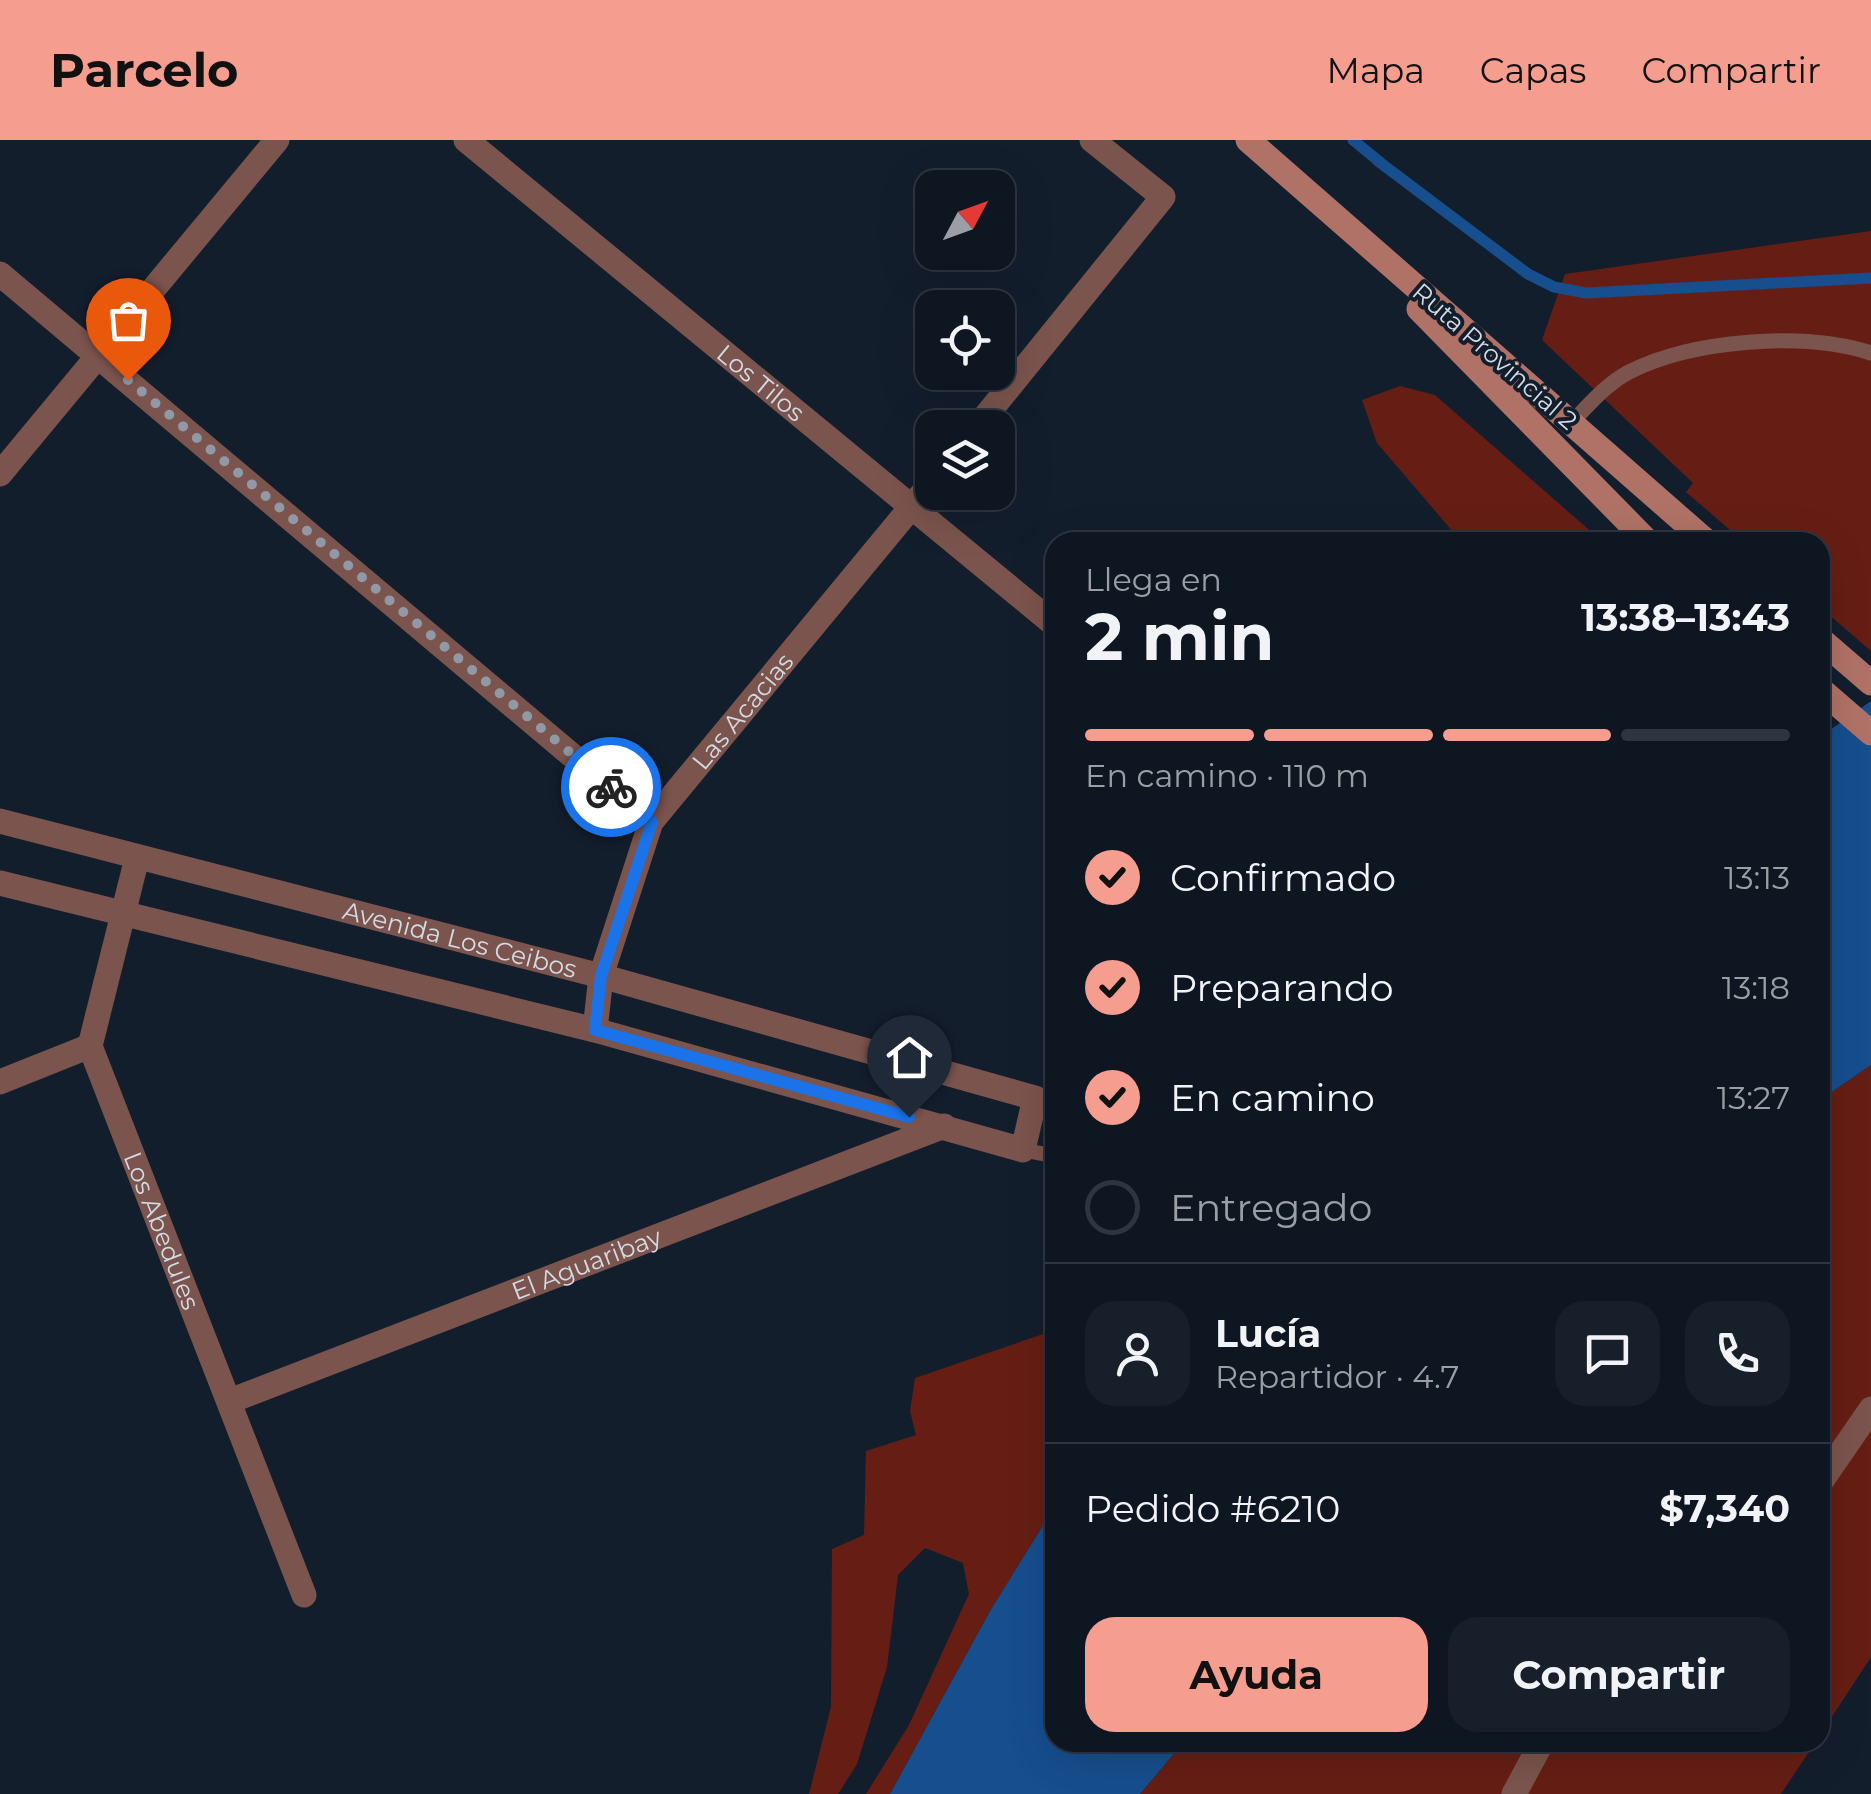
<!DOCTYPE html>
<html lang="es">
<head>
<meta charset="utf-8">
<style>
  :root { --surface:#0e1622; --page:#171f2a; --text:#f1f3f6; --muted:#9b9fa5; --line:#2e3540; --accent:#f59d8e }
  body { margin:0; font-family:Montserrat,sans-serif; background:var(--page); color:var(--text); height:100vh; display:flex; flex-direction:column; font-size:38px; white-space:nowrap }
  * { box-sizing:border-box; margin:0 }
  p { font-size:32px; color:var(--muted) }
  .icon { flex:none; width:55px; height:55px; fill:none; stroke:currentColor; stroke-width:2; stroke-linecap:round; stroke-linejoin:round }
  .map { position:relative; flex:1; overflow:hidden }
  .details { position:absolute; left:1045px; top:392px; width:785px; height:1220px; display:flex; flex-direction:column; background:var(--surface); border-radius:30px; box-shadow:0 10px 40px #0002,0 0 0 2px var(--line) }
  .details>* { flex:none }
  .needle { width:65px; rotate:49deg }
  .fabs { position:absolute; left:915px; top:30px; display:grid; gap:20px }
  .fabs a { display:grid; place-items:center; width:100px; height:100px; border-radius:20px; background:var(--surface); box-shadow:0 10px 40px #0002,0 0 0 2px var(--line); font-size:50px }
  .pin { position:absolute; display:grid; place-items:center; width:85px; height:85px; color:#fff; margin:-102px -42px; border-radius:50% 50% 50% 0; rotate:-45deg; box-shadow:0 0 10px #0007 }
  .pin .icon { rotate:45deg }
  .courier { position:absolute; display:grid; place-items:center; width:100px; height:100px; margin:-50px; border:8px solid #1a73e8; border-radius:50%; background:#fff; color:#222; box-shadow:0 2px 12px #0007 }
  .head em { font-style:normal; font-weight:700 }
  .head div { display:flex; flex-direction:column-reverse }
  .head { display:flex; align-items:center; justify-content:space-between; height:170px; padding:0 40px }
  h1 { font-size:65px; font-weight:700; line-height:75px }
  .bar { display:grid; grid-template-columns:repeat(4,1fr); gap:15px 10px; align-content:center; height:120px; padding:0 40px }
  .bar i { height:12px; border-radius:8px; background:var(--line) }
  .bar .on { background:var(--accent) }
  .bar p { grid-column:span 4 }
  .line { display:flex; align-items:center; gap:25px; padding:0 40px; border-top:2px solid var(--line) }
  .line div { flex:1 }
  .round { display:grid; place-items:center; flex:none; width:105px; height:105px; border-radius:30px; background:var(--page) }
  ol { padding:0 40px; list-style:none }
  li { display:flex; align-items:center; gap:30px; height:110px }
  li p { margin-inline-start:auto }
  li .icon { padding:10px; border-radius:50%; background:var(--accent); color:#111; stroke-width:4 }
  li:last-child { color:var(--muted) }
  li i { width:55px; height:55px; border:5px solid var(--line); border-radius:50% }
  .cta { display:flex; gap:20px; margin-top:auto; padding:20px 40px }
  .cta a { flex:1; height:115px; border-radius:30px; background:var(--accent); color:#111; font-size:40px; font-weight:700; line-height:115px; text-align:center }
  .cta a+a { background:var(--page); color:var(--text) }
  header { display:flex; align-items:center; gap:60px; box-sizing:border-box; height:140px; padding:0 50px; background:var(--accent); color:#111 }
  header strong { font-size:48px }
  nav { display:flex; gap:55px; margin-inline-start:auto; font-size:35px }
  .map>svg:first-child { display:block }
  .green { fill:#661e14 }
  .water { fill:#164e8e }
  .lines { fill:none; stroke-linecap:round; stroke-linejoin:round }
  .stream { stroke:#164e8e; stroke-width:11 }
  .lane { stroke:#7b544d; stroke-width:15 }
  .street { stroke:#7b544d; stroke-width:25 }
  .secondary { stroke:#b07267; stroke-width:25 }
  .done { stroke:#9099a5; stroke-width:10; stroke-dasharray:0 18 }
  .route { stroke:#1a73e8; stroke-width:12 }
  .labels { text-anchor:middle; stroke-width:8; stroke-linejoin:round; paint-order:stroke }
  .street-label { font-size:25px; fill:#d3dbe5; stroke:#131e2d }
</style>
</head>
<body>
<header>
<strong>Parcelo</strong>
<nav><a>Mapa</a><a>Capas</a><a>Compartir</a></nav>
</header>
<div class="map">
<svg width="1871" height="1654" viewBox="0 0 1871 1654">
  <rect width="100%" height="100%" fill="#131e2d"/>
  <g class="green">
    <polygon points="1871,91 1871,511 1820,467 1820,402 1744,402 1686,352 1693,343 1542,200 1565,134"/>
    <polygon points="1400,246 1435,255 1603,402 1457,402 1454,393 1377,303 1362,260"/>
    <polygon points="1871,925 1871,1517 1820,1595 1820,960"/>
    <polygon points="1055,1190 1055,1366 990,1471 890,1654 866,1654 909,1585 969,1454 963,1423 925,1408 898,1435 887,1527 857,1624 838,1654 809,1654 831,1567 832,1409 864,1395 866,1311 916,1295 910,1271 915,1238"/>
    <polygon points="1183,1603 1815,1603 1781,1654 1140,1654"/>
  </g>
  <g class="water">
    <polygon points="1871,561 1871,925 1820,960 1820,597"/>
    <polygon points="1055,1366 1055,1602 1183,1603 1140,1654 890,1654 990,1471"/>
  </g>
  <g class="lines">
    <g class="stream">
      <polyline points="1353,0 1381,23"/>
      <polyline points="1378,21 1528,134 1554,147 1586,153 1871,138"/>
    </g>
    <g class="lane">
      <path d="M1571 283C1589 265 1606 244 1629 232 1692 200 1804 191 1871 213"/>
      <polyline points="1023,1010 1055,1016"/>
    </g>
    <g class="street">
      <path id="s1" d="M466 0 1055 485"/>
      <polyline points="0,134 651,682"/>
      <polyline points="976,288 1163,57 1092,0"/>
      <polyline points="0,334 277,0"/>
      <path id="s2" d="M0 681 601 836 1035 958 1023 1010 595 890 0 743"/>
      <path id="s3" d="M137 718 90 906 304 1455"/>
      <path id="s4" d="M595 890 601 836 651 682 932 342"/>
      <polyline points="0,942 90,906"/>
      <path id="s5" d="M230 1261 944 986"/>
      <polyline points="1820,1343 1871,1269"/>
      <polyline points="1514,1654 1542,1602"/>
    </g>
    <g class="secondary">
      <polyline points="1248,0 1707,402"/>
      <polyline points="1419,169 1648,402"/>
      <polyline points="1820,499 1871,543"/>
      <polyline points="1820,549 1871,593"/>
    </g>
  </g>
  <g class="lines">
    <polyline class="done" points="128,240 611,647"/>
    <polyline class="route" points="611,647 652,682 601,836 595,890 909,977"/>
  </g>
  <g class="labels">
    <g class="street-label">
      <text transform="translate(1495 216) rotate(41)" y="9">Ruta Provincial 2</text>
      <text dy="9" stroke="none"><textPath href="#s1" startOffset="382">Los Tilos</textPath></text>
      <text dy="9" stroke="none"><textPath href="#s4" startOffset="360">Las Acacias</textPath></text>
      <text dy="9" stroke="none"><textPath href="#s2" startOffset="475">Avenida Los Ceibos</textPath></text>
      <text dy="9" stroke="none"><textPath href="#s3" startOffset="392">Los Abedules</textPath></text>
      <text dy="9" stroke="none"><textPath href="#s5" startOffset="382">El Aguaribay</textPath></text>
    </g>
  </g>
</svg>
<div class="fabs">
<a><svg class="needle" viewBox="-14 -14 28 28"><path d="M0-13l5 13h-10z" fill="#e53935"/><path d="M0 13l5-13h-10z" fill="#9b9fa5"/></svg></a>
<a><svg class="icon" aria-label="locate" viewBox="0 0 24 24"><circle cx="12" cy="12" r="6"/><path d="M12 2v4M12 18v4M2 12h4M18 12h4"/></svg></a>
<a><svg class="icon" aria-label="layers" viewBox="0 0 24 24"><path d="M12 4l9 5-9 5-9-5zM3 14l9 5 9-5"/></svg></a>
</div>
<div class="pin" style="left:128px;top:240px;background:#ea580c"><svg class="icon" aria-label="bag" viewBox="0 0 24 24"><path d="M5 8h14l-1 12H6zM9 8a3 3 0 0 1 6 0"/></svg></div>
<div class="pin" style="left:909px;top:977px;background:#1f2937"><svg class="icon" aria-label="home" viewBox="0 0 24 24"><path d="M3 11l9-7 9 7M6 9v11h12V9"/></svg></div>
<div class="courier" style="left:611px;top:647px"><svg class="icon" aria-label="bike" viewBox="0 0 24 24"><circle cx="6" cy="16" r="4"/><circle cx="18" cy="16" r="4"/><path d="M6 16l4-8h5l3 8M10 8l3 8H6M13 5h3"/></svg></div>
<section class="details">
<div class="head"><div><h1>2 min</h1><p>Llega en</p></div><em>13:38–13:43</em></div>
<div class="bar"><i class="on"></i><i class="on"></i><i class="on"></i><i></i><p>En camino · 110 m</p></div>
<ol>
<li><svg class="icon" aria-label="check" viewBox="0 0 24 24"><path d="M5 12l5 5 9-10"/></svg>Confirmado<p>13:13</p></li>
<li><svg class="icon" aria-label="check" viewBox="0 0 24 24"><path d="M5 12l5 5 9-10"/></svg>Preparando<p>13:18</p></li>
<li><svg class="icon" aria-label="check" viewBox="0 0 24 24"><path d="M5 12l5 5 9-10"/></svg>En camino<p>13:27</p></li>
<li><i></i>Entregado</li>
</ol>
<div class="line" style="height:180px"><a class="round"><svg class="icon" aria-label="person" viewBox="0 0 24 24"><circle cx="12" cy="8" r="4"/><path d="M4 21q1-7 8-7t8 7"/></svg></a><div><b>Lucía</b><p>Repartidor · 4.7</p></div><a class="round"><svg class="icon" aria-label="chat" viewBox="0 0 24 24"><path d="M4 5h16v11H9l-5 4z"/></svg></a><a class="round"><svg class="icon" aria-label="phone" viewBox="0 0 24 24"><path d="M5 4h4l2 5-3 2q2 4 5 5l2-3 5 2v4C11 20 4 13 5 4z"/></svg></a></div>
<div class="line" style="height:130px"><div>Pedido #6210</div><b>$7,340</b></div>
<div class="cta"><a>Ayuda</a><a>Compartir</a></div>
</section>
</div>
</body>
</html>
